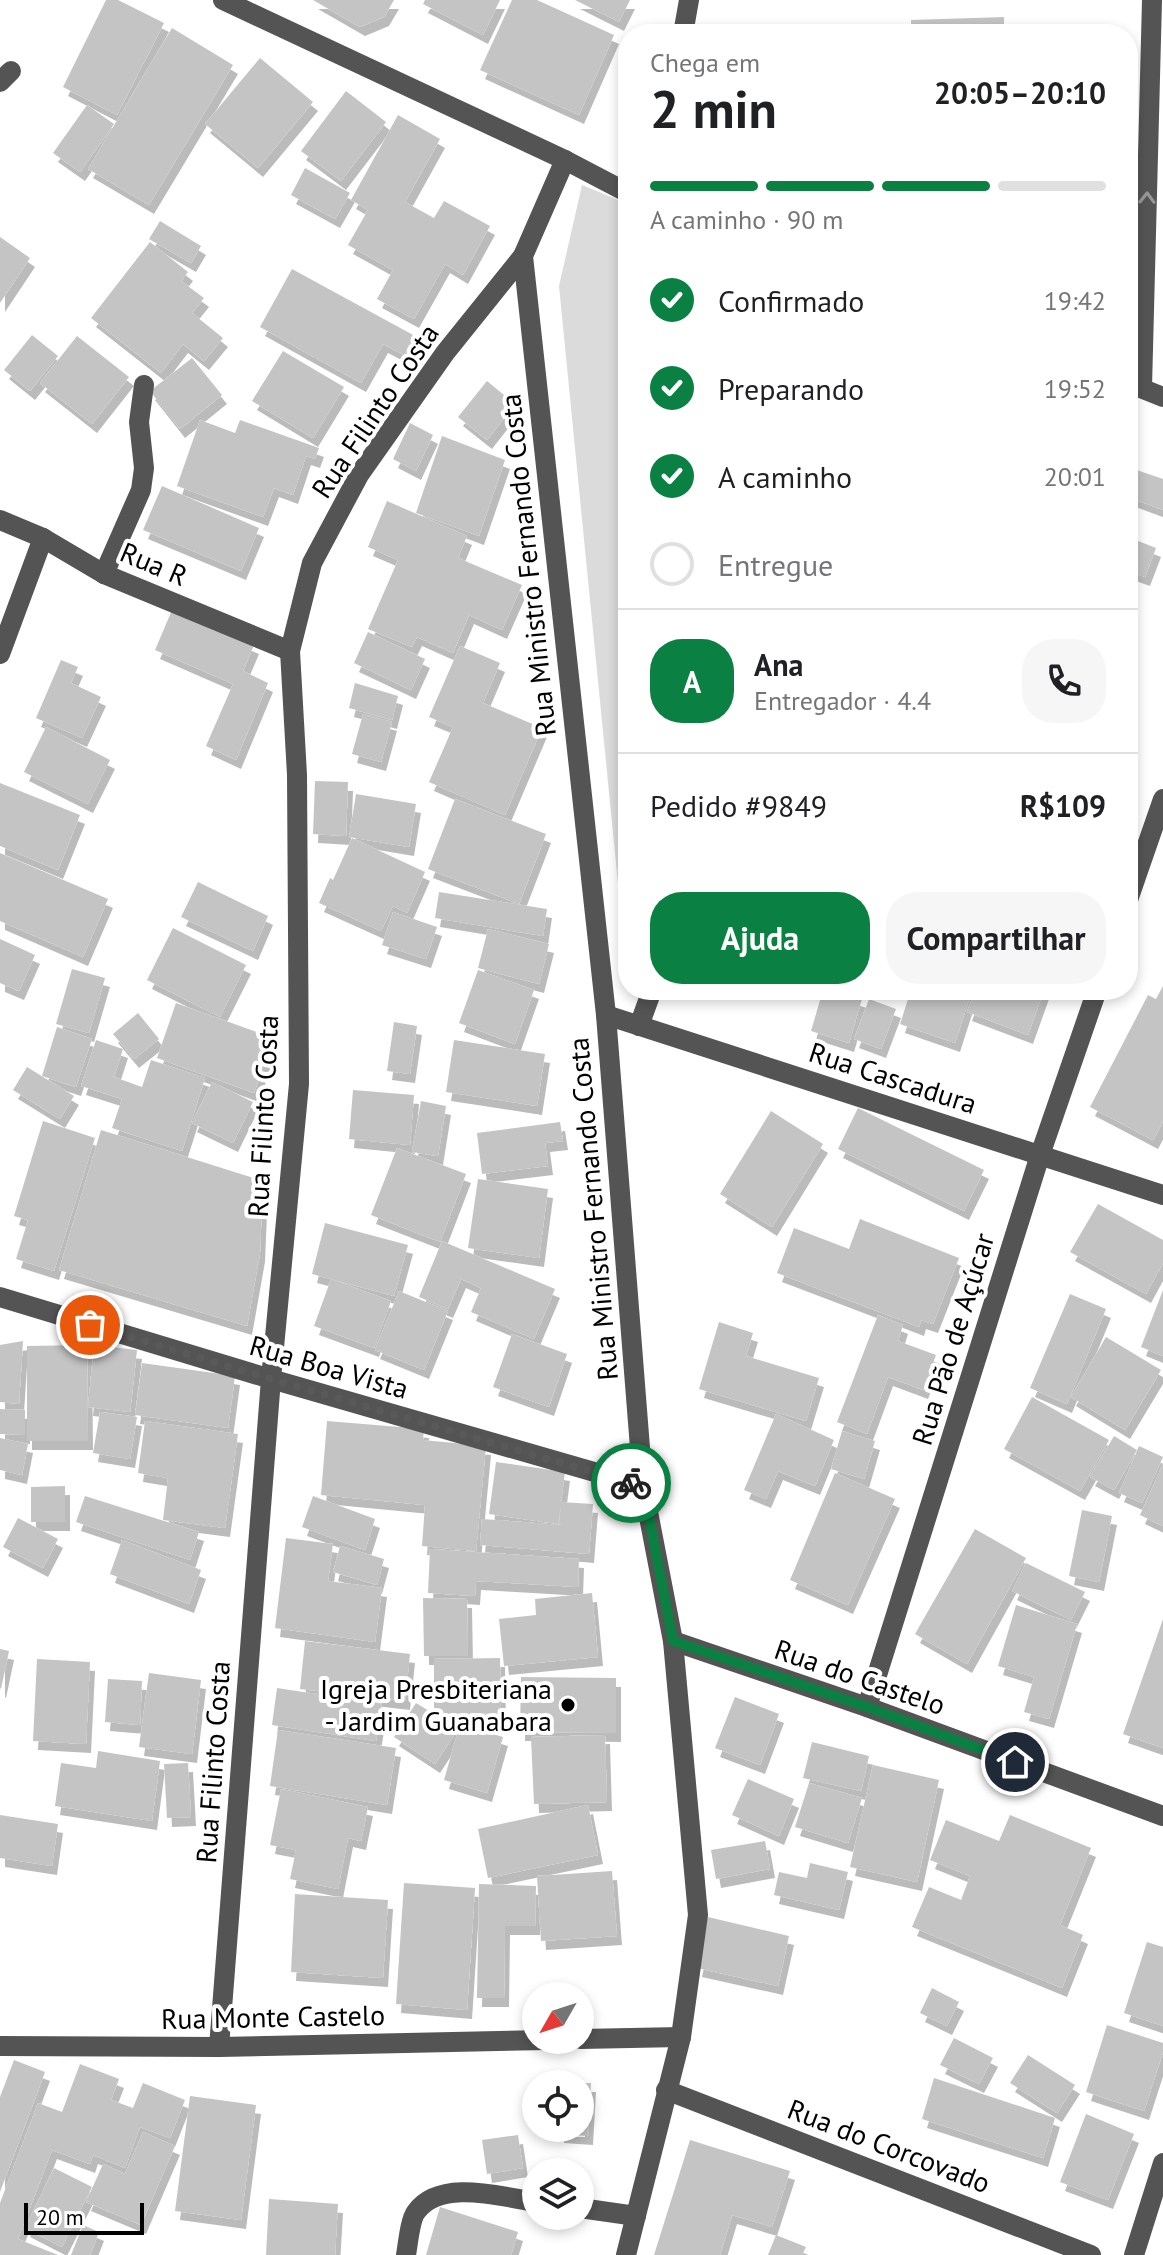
<!DOCTYPE html>
<html lang="pt">
<head>
<meta charset="utf-8">
<style>
  :root { --surface:#fff; --page:#f6f6f6; --text:#202124; --muted:#757577; --line:#e0e0e0; --accent:#0b8043 }
  body { margin:0; font-family:"PT Sans",sans-serif; background:var(--page); color:var(--text); height:100vh; display:flex; flex-direction:column; font-size:30px; white-space:nowrap }
  * { box-sizing:border-box; margin:0 }
  p { font-size:26px; color:var(--muted) }
  .icon { flex:none; width:44px; height:44px; fill:none; stroke:currentColor; stroke-width:2; stroke-linecap:round; stroke-linejoin:round }
  .map { position:relative; flex:1; overflow:hidden }
  .sheet { position:absolute; left:618px; top:24px; width:520px; height:976px; display:flex; flex-direction:column; background:var(--surface); border-radius:32px; box-shadow:0 4px 12px #0003 }
  .sheet>* { flex:none }
  .needle { width:52px; rotate:231deg }
  .fabs { position:absolute; left:522px; top:1982px; display:grid; gap:16px }
  .fabs a { display:grid; place-items:center; width:72px; height:72px; border-radius:50%; background:var(--surface); box-shadow:0 4px 12px #0003; font-size:40px }
  .scale { position:absolute; left:24px; bottom:20px; width:120px; box-sizing:border-box; padding-left:8px; border:4px solid #000; border-top:0; font-size:22px; line-height:28px; white-space:nowrap; color:#000; -webkit-text-stroke:6px #fff; paint-order:stroke }
  .pin { position:absolute; display:grid; place-items:center; width:68px; height:68px; color:#fff; margin:-34px; border:4px solid #fff; border-radius:50%; box-shadow:0 2px 8px #0007 }
  .courier { position:absolute; display:grid; place-items:center; width:80px; height:80px; margin:-40px; border:6px solid #0b8043; border-radius:50%; background:#fff; color:#222; box-shadow:0 2px 10px #0007 }
  .summary em { font-style:normal; font-weight:800 }
  .summary div { display:flex; flex-direction:column-reverse }
  .summary { display:flex; align-items:center; justify-content:space-between; height:136px; padding:0 32px }
  h1 { font-size:52px; font-weight:800; line-height:60px }
  .bar { display:grid; grid-template-columns:repeat(4,1fr); gap:12px 8px; align-content:center; height:96px; padding:0 32px }
  .bar i { height:10px; border-radius:6px; background:var(--line) }
  .bar .selected { background:var(--accent) }
  .bar p { grid-column:span 4 }
  .line { display:flex; align-items:center; gap:20px; padding:0 32px; border-top:2px solid var(--line) }
  .line div { flex:1 }
  .round { display:grid; place-items:center; flex:none; width:84px; height:84px; border-radius:32px; background:var(--page) }
  ol { padding:0 32px; list-style:none }
  li { display:flex; align-items:center; gap:24px; height:88px }
  li p { margin-inline-start:auto }
  li .icon { padding:8px; border-radius:50%; background:var(--accent); color:#fff; stroke-width:4 }
  li:last-child { color:var(--muted) }
  li i { width:44px; height:44px; border:4px solid var(--line); border-radius:50% }
  .cta { display:flex; gap:16px; margin-top:auto; padding:16px 32px }
  .cta a { flex:1; height:92px; border-radius:32px; background:var(--accent); color:#fff; font-size:32px; font-weight:800; line-height:92px; text-align:center }
  .cta a+a { background:var(--page); color:var(--text) }
  .map>svg:first-child { display:block }
  .green { fill:#dbdbdb }
  .building { fill:#c4c4c4; filter:url(#shadow) }
  .lines { fill:none; stroke-linecap:round; stroke-linejoin:round }
  .minor { stroke:#545454; stroke-width:20 }
  .oneway { stroke:#989898 }
  .done { stroke:#595959; stroke-width:8; stroke-dasharray:0 14.4 }
  .route { stroke:#0b8043; stroke-width:10 }
  .poi-dot { fill:#000; stroke:#fff; stroke-width:3 }
  .labels { text-anchor:middle; stroke-width:8; stroke-linejoin:round; paint-order:stroke }
  .street-label { font-size:28px; fill:#000; stroke:#fff }
  .poi-label { font-size:28px; fill:#000; stroke:#fff; text-anchor:end }
</style>
</head>
<body>
<div class="map">
<svg width="1163" height="2255" viewBox="0 0 1163 2255">
  <defs>
    <filter id="shadow"><feDropShadow dx="5" dy="9" stdDeviation="0" flood-color="#0004"/></filter>
  </defs>
  <rect width="100%" height="100%" fill="#fff"/>
  <polygon class="green" points="582,185 628,204 628,985 559,286"/>
  <g class="building">
    <polygon points="106,0 118,0 164,23 117,115 63,87"/>
    <polygon points="313,0 394,0 384,17 360,27"/>
    <polygon points="425,0 500,0 483,35 423,4"/>
    <polygon points="512,0 537,0 614,35 579,115 480,70"/>
    <polygon points="575,0 630,0 619,22"/>
    <polygon points="1004,17 1004,34 911,34 911,20"/>
    <polygon points="172,28 233,65 149,205 88,169"/>
    <polygon points="260,58 313,102 258,168 205,124"/>
    <polygon points="346,91 386,122 341,181 301,151"/>
    <polygon points="87,105 114,124 80,172 53,153"/>
    <polygon points="398,115 440,139 405,202 434,218 444,201 490,226 463,275 445,264 414,319 377,299 393,270 348,245 368,210 351,200"/>
    <polygon points="305,168 350,193 335,219 291,195"/>
    <polygon points="160,221 201,246 191,263 149,239"/>
    <polygon points="0,237 30,258 0,303"/>
    <polygon points="150,242 188,272 181,281 204,298 192,313 223,338 204,361 183,344 161,373 91,318"/>
    <polygon points="292,269 415,336 404,355 383,344 361,383 260,327"/>
    <polygon points="32,335 58,356 30,391 4,370"/>
    <polygon points="77,336 129,377 92,424 40,383"/>
    <polygon points="283,351 344,387 313,438 252,401"/>
    <polygon points="192,358 222,395 180,429 150,391"/>
    <polygon points="487,381 515,404 487,440 458,417"/>
    <polygon points="200,420 235,433 240,420 319,448 315,459 306,456 293,495 274,488 263,517 177,486"/>
    <polygon points="410,423 433,435 416,471 393,459"/>
    <polygon points="442,436 505,460 479,536 416,513"/>
    <polygon points="1128,467 1163,479 1163,510 1128,497"/>
    <polygon points="162,486 259,528 241,571 143,530"/>
    <polygon points="387,501 467,536 458,558 522,585 502,630 469,615 453,653 417,637 412,647 368,629 398,560 368,547"/>
    <polygon points="1128,537 1156,548 1145,577 1128,571"/>
    <polygon points="172,610 254,645 243,671 268,683 236,760 206,746 233,684 155,650"/>
    <polygon points="368,632 425,659 411,690 354,663"/>
    <polygon points="460,646 500,663 483,703 542,728 505,815 429,782 453,727 429,717"/>
    <polygon points="61,660 78,667 71,683 101,697 82,738 36,718"/>
    <polygon points="355,683 398,696 392,720 349,708"/>
    <polygon points="363,714 392,722 381,762 352,754"/>
    <polygon points="46,727 110,760 88,804 24,772"/>
    <polygon points="315,781 348,782 346,836 313,834"/>
    <polygon points="0,783 80,815 58,870 0,846"/>
    <polygon points="356,794 416,804 409,847 349,837"/>
    <polygon points="455,799 546,834 519,904 428,869"/>
    <polygon points="352,838 425,872 407,913 393,906 381,931 319,903 330,878 333,880"/>
    <polygon points="0,853 108,899 83,957 0,921"/>
    <polygon points="198,882 268,916 253,951 181,917"/>
    <polygon points="439,892 547,909 543,936 435,918"/>
    <polygon points="393,912 437,927 426,959 382,945"/>
    <polygon points="173,928 246,965 220,1017 147,980"/>
    <polygon points="488,929 549,944 539,984 478,968"/>
    <polygon points="0,939 35,955 19,991 0,983"/>
    <polygon points="72,969 105,978 89,1033 56,1024"/>
    <polygon points="478,970 534,990 515,1044 459,1023"/>
    <polygon points="1163,986 1163,1121 1153,1140 1090,1107 1148,995 1156,999"/>
    <polygon points="823,990 831,990 862,999 849,1043 811,1031"/>
    <polygon points="911,990 972,990 955,1043 900,1024"/>
    <polygon points="975,990 1044,990 1028,1035 967,1012"/>
    <polygon points="869,999 896,1009 881,1049 854,1039"/>
    <polygon points="176,1003 273,1038 254,1093 157,1058"/>
    <polygon points="138,1013 159,1039 134,1059 113,1034"/>
    <polygon points="394,1022 417,1026 410,1074 387,1071"/>
    <polygon points="57,1027 92,1039 76,1087 42,1076"/>
    <polygon points="96,1040 123,1049 114,1077 142,1087 151,1060 205,1078 182,1151 112,1128 122,1099 81,1086"/>
    <polygon points="454,1040 545,1054 537,1106 446,1092"/>
    <polygon points="27,1067 74,1096 60,1119 13,1090"/>
    <polygon points="212,1082 253,1102 233,1143 192,1123"/>
    <polygon points="353,1090 414,1095 410,1145 349,1139"/>
    <polygon points="421,1101 446,1106 438,1156 412,1152"/>
    <polygon points="858,1108 984,1170 964,1211 838,1149"/>
    <polygon points="771,1111 823,1144 772,1227 720,1194"/>
    <polygon points="43,1121 95,1138 54,1271 16,1259 28,1220 14,1216"/>
    <polygon points="560,1122 563,1141 545,1143 548,1166 482,1174 477,1133"/>
    <polygon points="101,1130 263,1181 260,1253 247,1326 59,1270"/>
    <polygon points="397,1148 466,1174 440,1242 371,1215"/>
    <polygon points="478,1179 548,1189 539,1258 468,1248"/>
    <polygon points="1098,1204 1163,1240 1163,1263 1146,1294 1070,1252"/>
    <polygon points="860,1219 959,1258 933,1324 921,1320 919,1327 777,1273 794,1228 849,1249"/>
    <polygon points="325,1223 408,1245 394,1296 312,1274"/>
    <polygon points="442,1241 555,1289 534,1339 471,1312 481,1288 461,1279 448,1309 419,1297"/>
    <polygon points="331,1279 391,1301 374,1348 314,1326"/>
    <polygon points="1163,1290 1163,1356 1141,1347"/>
    <polygon points="399,1291 448,1311 424,1370 375,1350"/>
    <polygon points="1070,1294 1106,1309 1067,1404 1030,1388"/>
    <polygon points="878,1315 903,1325 898,1341 936,1355 923,1390 888,1377 867,1434 837,1422"/>
    <polygon points="719,1322 753,1333 746,1356 819,1378 806,1421 699,1389"/>
    <polygon points="512,1334 567,1354 549,1407 493,1387"/>
    <polygon points="1106,1337 1161,1370 1125,1430 1071,1397"/>
    <polygon points="23,1341 19,1404 0,1402 0,1345"/>
    <polygon points="87,1345 88,1441 27,1441 27,1346"/>
    <polygon points="94,1345 137,1350 130,1412 88,1407"/>
    <polygon points="142,1363 235,1376 228,1428 135,1415"/>
    <polygon points="1032,1397 1109,1440 1080,1491 1004,1449"/>
    <polygon points="0,1409 25,1410 25,1435 0,1434"/>
    <polygon points="100,1412 137,1417 130,1459 93,1453"/>
    <polygon points="776,1414 834,1440 815,1486 778,1471 766,1499 744,1490"/>
    <polygon points="145,1421 238,1434 225,1528 163,1520 168,1478 138,1473"/>
    <polygon points="327,1421 424,1429 423,1440 486,1446 476,1551 422,1546 425,1505 321,1495"/>
    <polygon points="842,1431 875,1441 864,1479 831,1469"/>
    <polygon points="1114,1436 1137,1450 1114,1490 1090,1477"/>
    <polygon points="0,1438 28,1444 22,1475 0,1470"/>
    <polygon points="1139,1446 1163,1457 1142,1503 1119,1493"/>
    <polygon points="496,1462 565,1472 561,1502 593,1504 589,1554 480,1545 482,1519 562,1525 559,1524 561,1505 558,1524 489,1514"/>
    <polygon points="1163,1464 1163,1526 1140,1515"/>
    <polygon points="835,1473 895,1499 848,1605 790,1580"/>
    <polygon points="65,1486 65,1522 31,1522 31,1487"/>
    <polygon points="85,1496 199,1532 190,1560 76,1522"/>
    <polygon points="313,1496 375,1519 365,1550 302,1527"/>
    <polygon points="1082,1510 1112,1516 1099,1582 1069,1576"/>
    <polygon points="18,1518 58,1539 43,1568 3,1547"/>
    <polygon points="975,1529 1026,1558 967,1664 915,1634"/>
    <polygon points="286,1538 333,1544 328,1581 382,1588 375,1642 275,1628"/>
    <polygon points="122,1540 201,1570 189,1604 110,1574"/>
    <polygon points="340,1546 384,1559 377,1585 333,1572"/>
    <polygon points="430,1549 579,1559 578,1587 476,1581 475,1596 428,1593"/>
    <polygon points="1026,1563 1085,1592 1071,1620 1012,1591"/>
    <polygon points="592,1593 598,1657 504,1666 499,1619 536,1615 535,1599"/>
    <polygon points="423,1598 467,1599 468,1656 424,1656"/>
    <polygon points="1016,1605 1077,1624 1049,1719 1024,1712 1034,1677 998,1666"/>
    <polygon points="1163,1619 1163,1748 1123,1734"/>
    <polygon points="305,1641 410,1654 405,1701 300,1689"/>
    <polygon points="0,1649 9,1651 1,1689 0,1688"/>
    <polygon points="500,1658 501,1713 434,1714 458,1729 435,1764 394,1737 416,1703 434,1714 434,1659"/>
    <polygon points="37,1659 90,1662 86,1744 33,1741"/>
    <polygon points="149,1673 201,1680 192,1754 139,1747"/>
    <polygon points="521,1677 616,1678 616,1733 520,1732"/>
    <polygon points="108,1679 142,1681 140,1725 105,1722"/>
    <polygon points="277,1688 382,1704 376,1741 272,1725"/>
    <polygon points="735,1697 779,1714 760,1765 715,1748"/>
    <polygon points="460,1724 503,1737 487,1793 444,1780"/>
    <polygon points="278,1730 396,1748 387,1805 270,1786"/>
    <polygon points="605,1735 607,1802 534,1804 531,1737"/>
    <polygon points="812,1742 869,1756 861,1791 803,1778"/>
    <polygon points="98,1751 160,1761 152,1821 55,1806 61,1763 96,1768"/>
    <polygon points="188,1763 191,1817 167,1818 164,1764"/>
    <polygon points="873,1765 939,1780 917,1882 850,1867"/>
    <polygon points="748,1779 794,1799 779,1836 732,1815"/>
    <polygon points="809,1783 862,1798 848,1843 795,1827"/>
    <polygon points="281,1789 368,1807 361,1841 348,1838 338,1889 290,1879 296,1850 270,1845"/>
    <polygon points="588,1805 598,1855 488,1878 478,1829"/>
    <polygon points="0,1815 58,1824 52,1866 0,1858"/>
    <polygon points="1010,1815 1091,1848 1060,1925 1083,1935 1062,1988 912,1927 929,1887 961,1900 970,1876 930,1860 946,1820 999,1841"/>
    <polygon points="765,1841 770,1869 716,1879 711,1850"/>
    <polygon points="810,1863 848,1872 839,1910 774,1895 779,1872 807,1878"/>
    <polygon points="612,1871 617,1936 541,1941 537,1876"/>
    <polygon points="404,1883 475,1888 467,2010 396,2004"/>
    <polygon points="479,1884 536,1886 535,1926 505,1926 504,1998 477,1998"/>
    <polygon points="295,1894 388,1900 383,1978 291,1972"/>
    <polygon points="708,1917 789,1936 778,1986 697,1968"/>
    <polygon points="1147,1942 1163,1947 1163,2026 1124,2013"/>
    <polygon points="932,1988 959,2002 947,2026 920,2013"/>
    <polygon points="1107,2025 1163,2043 1163,2052 1144,2111 1086,2092"/>
    <polygon points="954,2038 993,2058 979,2084 940,2065"/>
    <polygon points="1028,2055 1075,2085 1057,2113 1010,2083"/>
    <polygon points="14,2060 45,2072 0,2192 0,2097"/>
    <polygon points="80,2064 119,2079 111,2100 133,2108 143,2083 185,2100 170,2138 140,2127 125,2168 93,2155 90,2164 52,2150 18,2239 58,2255 0,2255 0,2203 38,2103 62,2112"/>
    <polygon points="934,2078 1055,2118 1043,2158 922,2119"/>
    <polygon points="580,2083 591,2083 588,2136 559,2134 559,2128 580,2128"/>
    <polygon points="190,2096 256,2105 241,2220 175,2211"/>
    <polygon points="1086,2114 1134,2134 1108,2200 1060,2182"/>
    <polygon points="143,2132 175,2146 141,2225 86,2202 103,2164 125,2174"/>
    <polygon points="518,2135 523,2168 487,2174 482,2140"/>
    <polygon points="690,2140 790,2171 772,2227 732,2215 720,2255 654,2255"/>
    <polygon points="54,2168 92,2187 62,2247 25,2228"/>
    <polygon points="269,2199 338,2204 335,2255 266,2255"/>
    <polygon points="440,2207 518,2232 511,2255 426,2255"/>
    <polygon points="83,2225 99,2232 90,2255 71,2255"/>
    <polygon points="776,2235 806,2247 802,2255 768,2255"/>
  </g>
  <g class="lines">
    <g class="minor">
      <polyline points="223,0 565,160 628,193"/>
      <polyline points="683,34 689,0"/>
      <polyline points="0,82 11,71"/>
      <polyline points="565,160 523,256 606,1015 643,1486 673,1641 698,1915 681,2037 626,2255"/>
      <polyline points="1128,383 1163,397"/>
      <polyline points="1142,388 1152,0"/>
      <polyline points="0,520 43,538 104,574 290,651"/>
      <polyline points="104,574 141,490 144,468 139,422 144,385"/>
      <polyline points="0,654 43,538"/>
      <polyline points="1128,900 1163,799"/>
      <polyline points="606,1015 1163,1195"/>
      <polyline points="639,1026 652,990"/>
      <polyline points="0,1297 271,1379 643,1486"/>
      <polyline points="673,1641 867,1707 1163,1816"/>
      <polyline points="867,1707 1040,1155 1097,990"/>
      <polyline points="580,2039 681,2037"/>
      <polyline points="0,2046 219,2047 547,2040"/>
      <polyline points="219,2047 271,1379 299,1084 297,775 290,651 312,563 359,475 445,353 523,256"/>
      <polyline points="666,2090 1091,2255"/>
      <polyline points="580,2208 636,2216"/>
      <path d="M406 2255C408 2244 410 2220 416 2212 440 2178 502 2197 536 2202"/>
      <polyline points="1134,2255 1163,2163"/>
    </g>
  </g>
  <defs><path id="oneway-chevron" d="M-2-3.5L2.5 0L-2 3.5" fill="none" stroke-width="1.6" stroke-linecap="round" stroke-linejoin="round" transform="scale(2)"/></defs>
  <use class="oneway" href="#oneway-chevron" transform="translate(1147 198) rotate(-89)"/>
  <g class="lines">
    <polyline class="done" points="90,1325 271,1379 631,1483"/>
    <polyline class="route" points="631,1483 643,1486 673,1641 867,1707 1015,1762"/>
  </g>
  <circle class="poi-dot" cx="568" cy="1705" r="8"/>
  <g class="labels">
    <g class="street-label">
      <text transform="translate(375 411) rotate(-56)" y="10">Rua Filinto Costa</text>
      <text transform="translate(154 564) rotate(23)" y="10">Rua R</text>
      <text transform="translate(528 565) rotate(-96)" y="10">Rua Ministro Fernando Costa</text>
      <text transform="translate(893 1078) rotate(18)" y="10">Rua Cascadura</text>
      <text transform="translate(263 1116) rotate(-87)" y="10">Rua Filinto Costa</text>
      <text transform="translate(593 1209) rotate(-95)" y="10">Rua Ministro Fernando Costa</text>
      <text transform="translate(953 1339) rotate(-73)" y="10">Rua Pão de Açúcar</text>
      <text transform="translate(329 1367) rotate(16)" y="10">Rua Boa Vista</text>
      <text transform="translate(860 1677) rotate(19)" y="10">Rua do Castelo</text>
      <text transform="translate(213 1762) rotate(-86)" y="10">Rua Filinto Costa</text>
      <text transform="translate(273 2017) rotate(-1)" y="10">Rua Monte Castelo</text>
      <text transform="translate(889 2146) rotate(21)" y="10">Rua do Corcovado</text>
    </g>
    <g class="poi-label">
      <text x="552" y="1699">Igreja Presbiteriana<tspan x="552" dy="32">- Jardim Guanabara</tspan></text>
    </g>
  </g>
</svg>
<div class="fabs">
<a><svg class="needle" viewBox="-14 -14 28 28"><path d="M0-13l5 13h-10z" fill="#e53935"/><path d="M0 13l5-13h-10z" fill="#757577"/></svg></a>
<a><svg class="icon" aria-label="locate" viewBox="0 0 24 24"><circle cx="12" cy="12" r="6"/><path d="M12 2v4M12 18v4M2 12h4M18 12h4"/></svg></a>
<a><svg class="icon" aria-label="layers" viewBox="0 0 24 24"><path d="M12 4l9 5-9 5-9-5zM3 14l9 5 9-5"/></svg></a>
</div>
<div class="scale">20 m</div>
<div class="pin" style="left:90px;top:1325px;background:#ea580c"><svg class="icon" aria-label="bag" viewBox="0 0 24 24"><path d="M5 8h14l-1 12H6zM9 8a3 3 0 0 1 6 0"/></svg></div>
<div class="pin" style="left:1015px;top:1762px;background:#1f2937"><svg class="icon" aria-label="home" viewBox="0 0 24 24"><path d="M3 11l9-7 9 7M6 9v11h12V9"/></svg></div>
<div class="courier" style="left:631px;top:1483px"><svg class="icon" aria-label="bike" viewBox="0 0 24 24"><circle cx="6" cy="16" r="4"/><circle cx="18" cy="16" r="4"/><path d="M6 16l4-8h5l3 8M10 8l3 8H6M13 5h3"/></svg></div>
<section class="sheet">
<div class="summary"><div><h1>2 min</h1><p>Chega em</p></div><em>20:05–20:10</em></div>
<div class="bar"><i class="selected"></i><i class="selected"></i><i class="selected"></i><i></i><p>A caminho · 90 m</p></div>
<ol>
<li><svg class="icon" aria-label="check" viewBox="0 0 24 24"><path d="M5 12l5 5 9-10"/></svg>Confirmado<p>19:42</p></li>
<li><svg class="icon" aria-label="check" viewBox="0 0 24 24"><path d="M5 12l5 5 9-10"/></svg>Preparando<p>19:52</p></li>
<li><svg class="icon" aria-label="check" viewBox="0 0 24 24"><path d="M5 12l5 5 9-10"/></svg>A caminho<p>20:01</p></li>
<li><i></i>Entregue</li>
</ol>
<div class="line" style="height:144px"><b class="round" style="background:var(--accent);color:#fff">A</b><div><b>Ana</b><p>Entregador · 4.4</p></div><a class="round"><svg class="icon" aria-label="phone" viewBox="0 0 24 24"><path d="M5 4h4l2 5-3 2q2 4 5 5l2-3 5 2v4C11 20 4 13 5 4z"/></svg></a></div>
<div class="line" style="height:104px"><div>Pedido #9849</div><b>R$109</b></div>
<div class="cta"><a>Ajuda</a><a>Compartilhar</a></div>
</section>
</div>
</body>
</html>
